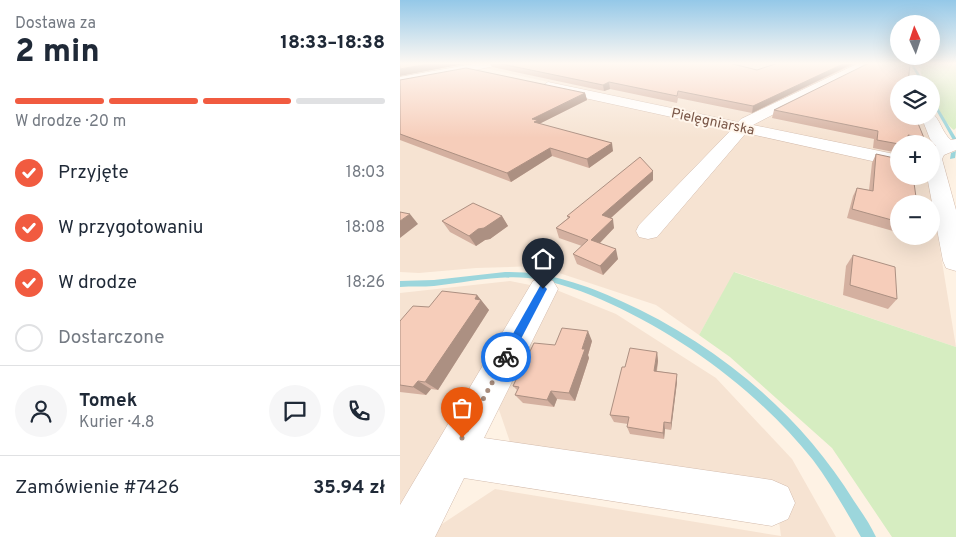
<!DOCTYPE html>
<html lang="pl">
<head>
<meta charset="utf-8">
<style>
  :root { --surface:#fff; --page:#f6f6f7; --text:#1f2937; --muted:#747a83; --line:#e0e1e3; --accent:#f15b40 }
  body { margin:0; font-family:Overpass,sans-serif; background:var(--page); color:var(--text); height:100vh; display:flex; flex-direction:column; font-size:19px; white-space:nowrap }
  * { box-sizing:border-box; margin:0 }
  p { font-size:16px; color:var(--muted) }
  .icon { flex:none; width:28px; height:28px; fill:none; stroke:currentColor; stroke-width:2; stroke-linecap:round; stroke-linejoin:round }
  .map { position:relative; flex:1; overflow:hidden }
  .details { display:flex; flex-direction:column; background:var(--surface); width:400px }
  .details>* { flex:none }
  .needle { width:32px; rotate:357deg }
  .buttons { position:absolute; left:490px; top:15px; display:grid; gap:10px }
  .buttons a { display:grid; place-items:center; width:50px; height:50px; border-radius:50%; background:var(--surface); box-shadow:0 5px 20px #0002; font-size:25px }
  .pin { position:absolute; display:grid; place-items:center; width:42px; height:42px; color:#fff; margin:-51px -21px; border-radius:50% 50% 50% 0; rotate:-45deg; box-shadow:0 0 5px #0007 }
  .pin .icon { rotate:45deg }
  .courier { position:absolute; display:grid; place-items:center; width:50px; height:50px; margin:-25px; border:4px solid #1a73e8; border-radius:50%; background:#fff; color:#222; box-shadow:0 1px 6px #0007 }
  .overview em { font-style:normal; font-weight:800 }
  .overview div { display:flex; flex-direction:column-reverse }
  .overview { display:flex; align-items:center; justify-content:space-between; height:85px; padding:0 15px }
  h1 { font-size:32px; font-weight:800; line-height:38px }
  .bar { display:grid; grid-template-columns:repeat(4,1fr); gap:8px 5px; align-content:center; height:60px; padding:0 15px }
  .bar i { height:6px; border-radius:4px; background:var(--line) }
  .bar .active { background:var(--accent) }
  .bar p { grid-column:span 4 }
  .line { display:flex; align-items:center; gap:12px; padding:0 15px; border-top:1px solid var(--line) }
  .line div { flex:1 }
  .round { display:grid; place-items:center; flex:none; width:52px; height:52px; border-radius:26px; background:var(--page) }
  ol { padding:0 15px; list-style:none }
  li { display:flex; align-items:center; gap:15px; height:55px }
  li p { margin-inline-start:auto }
  li .icon { padding:5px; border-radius:50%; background:var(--accent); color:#fff; stroke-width:4 }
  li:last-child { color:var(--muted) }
  li i { width:28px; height:28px; border:2px solid var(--line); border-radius:50% }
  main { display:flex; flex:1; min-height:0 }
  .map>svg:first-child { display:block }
  .residential { fill:#f6e3d2; fill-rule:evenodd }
  .green { fill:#d6edc1 }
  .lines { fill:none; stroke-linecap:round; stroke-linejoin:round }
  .stream { fill:#9cd6dc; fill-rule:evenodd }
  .minor-casing { stroke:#d3bbac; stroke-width:1 }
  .minor { fill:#fff; fill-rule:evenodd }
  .wall { fill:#d4b0a0 }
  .shaded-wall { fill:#ac9082 }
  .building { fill:#f6cdba; stroke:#ac9082 }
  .route { fill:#1a73e8 }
  .done { stroke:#a88d7e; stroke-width:5; stroke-dasharray:0 9 }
  .labels { text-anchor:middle; stroke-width:4; stroke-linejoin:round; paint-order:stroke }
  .far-street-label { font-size:14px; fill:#795647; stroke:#fff6ec }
</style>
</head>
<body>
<main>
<section class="details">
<div class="overview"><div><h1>2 min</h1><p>Dostawa za</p></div><em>18:33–18:38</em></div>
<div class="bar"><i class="active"></i><i class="active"></i><i class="active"></i><i></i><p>W drodze · 20 m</p></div>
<ol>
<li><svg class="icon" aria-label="check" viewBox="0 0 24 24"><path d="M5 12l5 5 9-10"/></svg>Przyjęte<p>18:03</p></li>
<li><svg class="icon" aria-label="check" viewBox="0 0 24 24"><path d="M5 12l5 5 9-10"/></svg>W przygotowaniu<p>18:08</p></li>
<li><svg class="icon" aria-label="check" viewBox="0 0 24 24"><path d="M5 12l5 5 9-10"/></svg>W drodze<p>18:26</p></li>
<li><i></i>Dostarczone</li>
</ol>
<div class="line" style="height:90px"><a class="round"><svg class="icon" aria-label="person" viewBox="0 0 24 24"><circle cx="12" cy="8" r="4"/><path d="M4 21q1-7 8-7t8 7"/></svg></a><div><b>Tomek</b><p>Kurier · 4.8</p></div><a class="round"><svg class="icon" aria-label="chat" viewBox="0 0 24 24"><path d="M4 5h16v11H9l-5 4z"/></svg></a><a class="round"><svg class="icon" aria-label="phone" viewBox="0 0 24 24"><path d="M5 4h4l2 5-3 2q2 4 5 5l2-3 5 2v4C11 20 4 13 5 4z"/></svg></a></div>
<div class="line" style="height:65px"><div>Zamówienie #7426</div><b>35.94 zł</b></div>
</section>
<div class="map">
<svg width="556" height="537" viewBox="0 0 556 537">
  <rect width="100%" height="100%" fill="#fef2e4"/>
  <g class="residential">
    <polygon points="113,63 457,63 336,122 84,68"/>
    <path d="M69 71 499 167V176H528L556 347 335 272 299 335 256 305 138 266 76 268 19 273 0 272V85ZM499 204H531V236H499Z"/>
    <polygon points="399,100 499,116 522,116 536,147 531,148 531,144 499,144 499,156 352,125"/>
    <polygon points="110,281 140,287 126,313 114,312 0,510 0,293"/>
    <polygon points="154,289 216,314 316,378 392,459 436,537 29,537 33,530 95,489 381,536 374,482 111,445 96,401"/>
  </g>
  <g class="green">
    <path d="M515 63H556V128L554 130C542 121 531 98 531 84H526L520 71 522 70Z"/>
    <polygon points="334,272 556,347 556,537 492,537 432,448 330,357 299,335"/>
  </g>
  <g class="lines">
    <g class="stream">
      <polygon points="510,63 512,63 526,84 522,84"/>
      <polygon points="531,96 556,138 556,141 553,140 531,101"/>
      <polygon points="556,151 555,158 550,159 551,153"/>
      <path d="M105 272C146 271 184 284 221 301 315 343 400 413 454 501 462 513 470 524 476 537H461C446 511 431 484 413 460 360 394 287 339 211 304 185 292 157 281 128 278 96 275 65 283 34 286 23 287 11 286 0 287V281L34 280Z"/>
    </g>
    <g class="minor-casing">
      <g id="minor">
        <polygon points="78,63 100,63 95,66 0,85 0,77"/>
        <polygon points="459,63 471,64 353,125 499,155 499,167 346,133 257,237 248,239 239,237 236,231 239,225 331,130 148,90 142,86 148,82 338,122 341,119"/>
        <path d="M531 112C540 118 542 133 551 140L556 139V150L544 155 542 159 556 210V271L546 268 543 261 527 176H531V148L536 146 530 139 521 116H531Z"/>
        <polygon points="143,278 153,281 158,289 84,438 372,480 388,487 395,503 388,519 372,526 64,478 35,537 0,537 0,505 133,281"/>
      </g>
    </g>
    <use href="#minor" class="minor"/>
  </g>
  <g class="wall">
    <polygon points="90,63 329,63 357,70 454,64 352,113 278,98 277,103 210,89 204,91 92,67"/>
    <polygon points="0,80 185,93 187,100 139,124 213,151 189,168 152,156 111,182 0,140"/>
    <polygon points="499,84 524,138 521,144 499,144 499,153 473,148 474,139 372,118 374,110"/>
    <polygon points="476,154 499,204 499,224 493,231 447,218 453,196 457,188 469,190 472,163"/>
    <polygon points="253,171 253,180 211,218 214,228 200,243 218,259 203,275 177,264 173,254 182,246 159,238 156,228 168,218 167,216"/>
    <polygon points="102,216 108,226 90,239 85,240 76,246 50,232 42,221"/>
    <polygon points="453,255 497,299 488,309 443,295 446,266"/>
    <polygon points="77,295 89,310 38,390 31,389 26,395 0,392 0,321 29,307"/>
    <polygon points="192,341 188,355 189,358 175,401 157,399 154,407 123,403 115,395 117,390 113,386 155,345"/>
    <polygon points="257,352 258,361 257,371 277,374 277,382 271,430 265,429 264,439 230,434 227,427 228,424 214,422 210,415 225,367"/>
  </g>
  <g class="shaded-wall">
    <polygon points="34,63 70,63 0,76 0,69"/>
    <polygon points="445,63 454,63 352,113 353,106"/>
    <polygon points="209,82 210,89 204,91 203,85"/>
    <polygon points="185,93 187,100 139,124 136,130 132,119"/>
    <polygon points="212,143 213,151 189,168 187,159"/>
    <polygon points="150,148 152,156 111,182 107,173"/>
    <polygon points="253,171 253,180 204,224 202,215"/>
    <polygon points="10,214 18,224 0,238 0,221"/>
    <polygon points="102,216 108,226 90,239 85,240 76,246 69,236 78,229"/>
    <polygon points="213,219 214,228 194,249 191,240"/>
    <polygon points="216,249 218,259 203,275 200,266"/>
    <polygon points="77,295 89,310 38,390 25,382"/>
    <polygon points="188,331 192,341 188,355 189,358 175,401 169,393 182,349"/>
    <polygon points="257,352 258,361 255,379 254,371"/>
    <polygon points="277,374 277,382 271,430 271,423"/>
    <polygon points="18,381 31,389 26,395 13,387"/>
    <polygon points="151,391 157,399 154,407 147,400"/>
    <polygon points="264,422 265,429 264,439 263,433"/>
  </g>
  <g class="building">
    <polygon points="0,63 34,63 0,69"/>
    <polygon points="97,63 329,63 357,70 378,63 445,63 353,106 278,91 277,96 209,82 203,85"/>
    <polygon points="469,63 510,63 508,84 499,84 499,116 515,116 524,138 508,135 509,144 499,144 477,140 478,131 374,110"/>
    <polygon points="66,68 185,93 132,119 138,120 134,122 212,143 187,159 150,148 107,173 0,134 0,80"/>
    <polygon points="476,154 499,159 499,176 513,176 517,204 499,204 499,222 452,209 457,188 473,191"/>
    <polygon points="240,157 253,171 202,215 213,219 191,240 216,249 200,266 173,254 188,240 156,228 170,217 167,216"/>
    <polygon points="73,203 102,216 84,228 78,229 69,236 42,221"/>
    <polygon points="0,212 10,214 0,221"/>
    <polygon points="453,255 495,267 497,299 450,285"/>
    <polygon points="42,291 77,295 75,299 81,300 25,382 18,381 13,387 0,385 0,321 13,306 29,307"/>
    <polygon points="162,328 188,331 182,349 185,349 169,393 151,391 147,400 115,395 119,387 113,386 134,343 155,345"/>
    <polygon points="230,348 257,352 254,371 277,374 271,423 264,422 263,433 227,427 229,417 210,415 222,367 225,367"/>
  </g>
  <linearGradient id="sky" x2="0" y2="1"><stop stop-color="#94c8e8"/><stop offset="0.46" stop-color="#fff9f3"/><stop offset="1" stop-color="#fff9f3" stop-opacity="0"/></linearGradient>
  <rect width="556" height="138" fill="url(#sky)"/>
  <polygon class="route" points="143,285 147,289 110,360 102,360 102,353 140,286"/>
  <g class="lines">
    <polyline class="done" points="62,438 106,357"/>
  </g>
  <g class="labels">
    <g class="far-street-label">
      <text transform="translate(313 121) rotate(12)" y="5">Pielęgniarska</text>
    </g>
  </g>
</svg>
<div class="buttons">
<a><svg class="needle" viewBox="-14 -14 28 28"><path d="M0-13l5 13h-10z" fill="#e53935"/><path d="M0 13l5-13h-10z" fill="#747a83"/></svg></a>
<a><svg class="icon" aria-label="layers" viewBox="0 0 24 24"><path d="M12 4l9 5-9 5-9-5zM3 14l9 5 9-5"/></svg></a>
<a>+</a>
<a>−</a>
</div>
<div class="pin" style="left:62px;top:438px;background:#ea580c"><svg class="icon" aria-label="bag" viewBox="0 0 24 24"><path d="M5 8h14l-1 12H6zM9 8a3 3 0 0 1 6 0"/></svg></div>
<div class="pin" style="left:143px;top:289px;background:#1f2937"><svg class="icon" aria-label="home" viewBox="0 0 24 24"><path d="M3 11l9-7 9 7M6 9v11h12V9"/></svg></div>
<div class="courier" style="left:106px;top:357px"><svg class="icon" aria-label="bike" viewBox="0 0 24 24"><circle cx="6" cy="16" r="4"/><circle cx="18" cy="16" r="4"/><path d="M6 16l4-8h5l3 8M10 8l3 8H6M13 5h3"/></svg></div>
</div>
</main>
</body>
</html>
